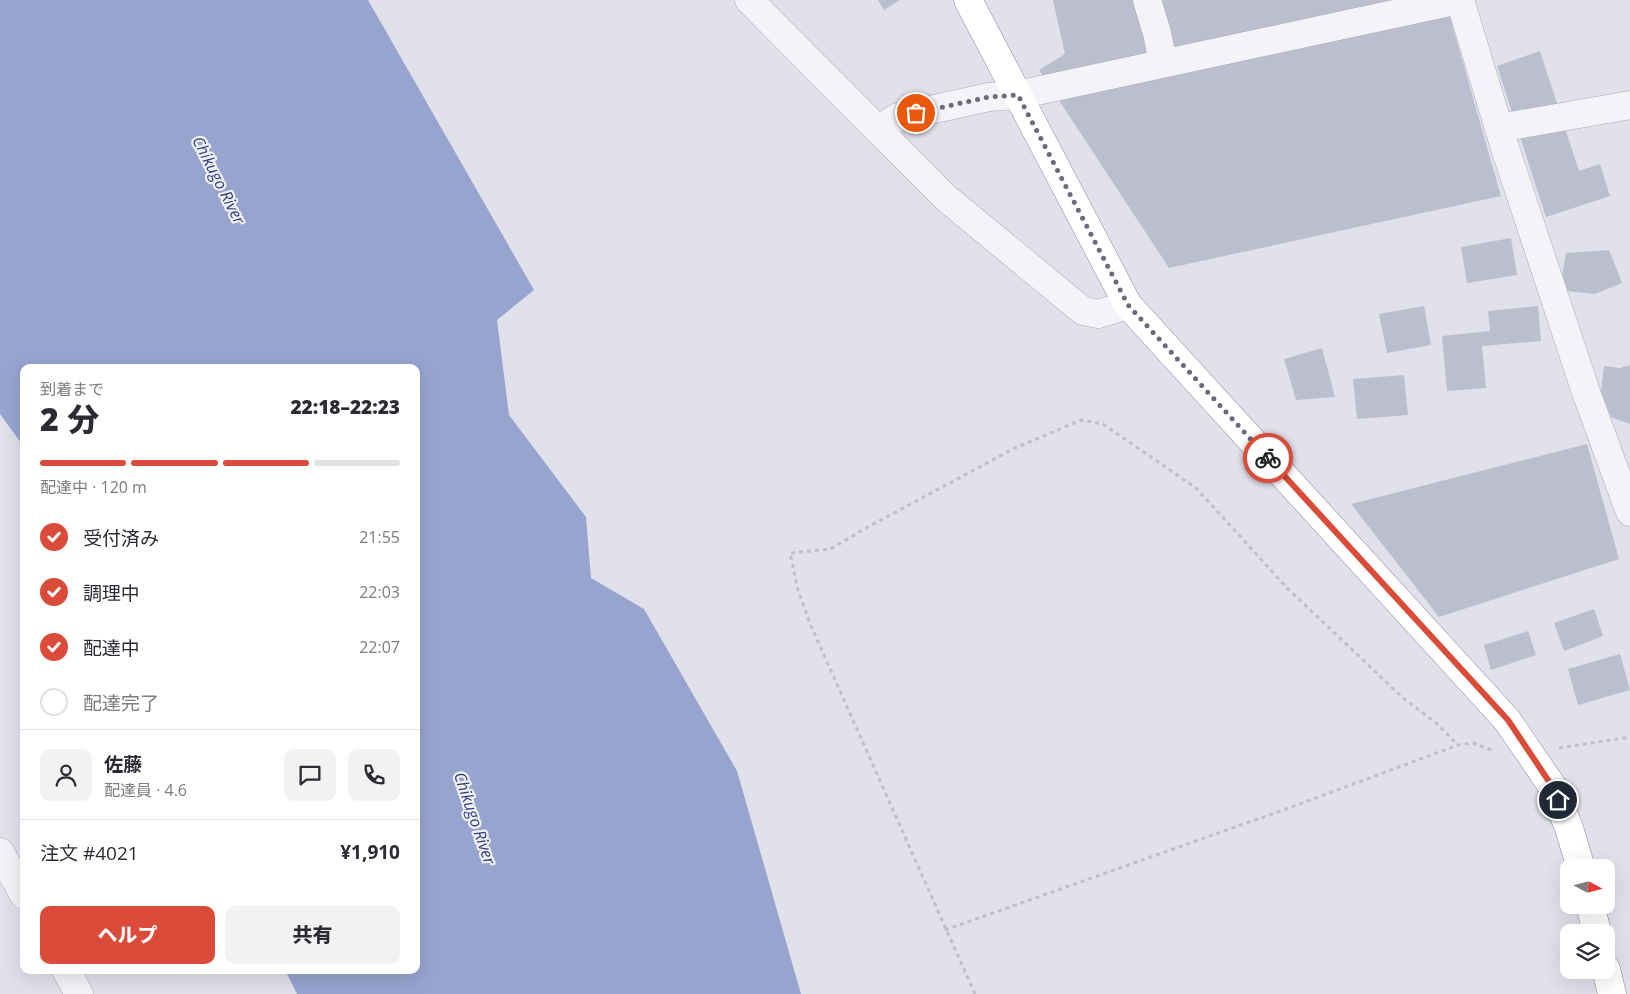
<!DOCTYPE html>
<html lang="ja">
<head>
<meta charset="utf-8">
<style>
  :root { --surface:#fff; --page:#f2f2f3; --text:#2b2b33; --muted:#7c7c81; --line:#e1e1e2; --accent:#db4b39 }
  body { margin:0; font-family:"Open Sans","Noto Sans JP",sans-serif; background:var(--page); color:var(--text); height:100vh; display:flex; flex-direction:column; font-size:19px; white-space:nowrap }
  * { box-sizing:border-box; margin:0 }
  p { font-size:16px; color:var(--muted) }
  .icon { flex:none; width:28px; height:28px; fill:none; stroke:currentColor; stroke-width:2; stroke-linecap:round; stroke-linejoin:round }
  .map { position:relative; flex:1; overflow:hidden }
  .side { position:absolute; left:20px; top:364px; width:400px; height:610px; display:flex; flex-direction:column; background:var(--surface); border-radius:10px; box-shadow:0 5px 20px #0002 }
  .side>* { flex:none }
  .needle { width:32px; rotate:97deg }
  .controls { position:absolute; left:1560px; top:859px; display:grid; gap:10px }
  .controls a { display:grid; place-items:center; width:55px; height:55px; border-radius:10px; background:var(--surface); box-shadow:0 5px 20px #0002; font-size:25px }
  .pin { position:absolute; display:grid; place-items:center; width:42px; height:42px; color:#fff; margin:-21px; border:2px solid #fff; border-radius:50%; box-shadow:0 1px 5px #0007 }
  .courier { position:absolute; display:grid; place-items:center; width:50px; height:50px; margin:-25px; border:4px solid #db4b39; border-radius:50%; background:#fff; color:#222; box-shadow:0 1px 6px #0007 }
  .overview em { font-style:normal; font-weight:800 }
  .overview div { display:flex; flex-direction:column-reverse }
  .overview { display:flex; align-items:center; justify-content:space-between; height:85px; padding:0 20px }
  h1 { font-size:32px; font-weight:800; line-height:38px }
  .bar { display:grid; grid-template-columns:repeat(4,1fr); gap:8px 5px; align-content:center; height:60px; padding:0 20px }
  .bar i { height:6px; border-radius:4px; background:var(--line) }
  .bar .selected { background:var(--accent) }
  .bar p { grid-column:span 4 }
  .line { display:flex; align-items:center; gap:12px; padding:0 20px; border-top:1px solid var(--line) }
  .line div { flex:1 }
  .round { display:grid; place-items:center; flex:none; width:52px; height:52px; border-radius:10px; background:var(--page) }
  ol { padding:0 20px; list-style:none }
  li { display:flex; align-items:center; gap:15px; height:55px }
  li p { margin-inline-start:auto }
  li .icon { padding:5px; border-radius:50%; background:var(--accent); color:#fff; stroke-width:4 }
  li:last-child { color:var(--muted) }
  li i { width:28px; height:28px; border:2px solid var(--line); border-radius:50% }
  .primary-button { display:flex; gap:10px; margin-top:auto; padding:10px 20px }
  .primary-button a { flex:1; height:58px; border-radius:10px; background:var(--accent); color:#fff; font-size:20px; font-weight:800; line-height:58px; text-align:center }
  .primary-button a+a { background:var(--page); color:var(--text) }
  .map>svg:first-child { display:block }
  .water { fill:#97a4ce }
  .building { fill:#bcbece }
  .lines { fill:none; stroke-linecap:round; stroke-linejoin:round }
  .street-casing { stroke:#a8aab8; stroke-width:29 }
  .highway-casing { stroke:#868aa2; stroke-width:29 }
  .path { stroke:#bebfc9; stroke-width:3; stroke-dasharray:4 4; stroke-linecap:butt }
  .street { stroke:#f3f3f8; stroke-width:28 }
  .highway { stroke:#fff; stroke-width:28 }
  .done { stroke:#686a7d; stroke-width:5; stroke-dasharray:0 9 }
  .route { stroke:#db4b39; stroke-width:6 }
  .labels { text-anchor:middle; stroke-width:4.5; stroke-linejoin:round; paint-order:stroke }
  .water-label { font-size:16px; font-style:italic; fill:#2d3b7b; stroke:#f0f1f7 }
</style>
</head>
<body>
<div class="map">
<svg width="1630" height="994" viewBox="0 0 1630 994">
  <rect width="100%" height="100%" fill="#e0e1ea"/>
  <polygon class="water" points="0,0 368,0 534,290 497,320 509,415 586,517 591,578 644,609 737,771 801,994 297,994 285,970 416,970 416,368 24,368 24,447 0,414"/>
  <g class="building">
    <polygon points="878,0 900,0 884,10"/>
    <polygon points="1053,0 1445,0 1501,196 1169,268 1039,70 1065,54"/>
    <polygon points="1540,51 1579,171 1600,164 1610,196 1546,217 1497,66"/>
    <polygon points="1511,238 1517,275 1467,283 1461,247"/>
    <polygon points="1609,250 1622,283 1595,294 1567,291 1562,277 1566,253"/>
    <polygon points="1424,306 1431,345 1387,353 1379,314"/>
    <polygon points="1538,306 1541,341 1482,346 1486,388 1447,391 1442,336 1490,331 1488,311"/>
    <polygon points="1322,348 1335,397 1296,400 1284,359"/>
    <polygon points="1630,365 1630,424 1611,417 1601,391 1604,366 1620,368"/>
    <polygon points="1404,375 1408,415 1357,419 1353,379"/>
    <polygon points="1587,444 1619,559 1439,617 1351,504"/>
    <polygon points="1594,609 1603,636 1564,651 1554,623"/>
    <polygon points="1528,631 1536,655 1491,670 1484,645"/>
    <polygon points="1620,654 1630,690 1578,705 1568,669"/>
  </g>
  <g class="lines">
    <g class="street-casing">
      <g id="street">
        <polyline points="749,0 946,198 1083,311 1098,314 1128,305"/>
        <polyline points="1147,0 1157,33 1163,63"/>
        <polyline points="1460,0 1504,145 1587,395 1630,512"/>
        <polyline points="1499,128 1630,105"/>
        <polyline points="878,130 898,117 989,97 1018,95 1459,0"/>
        <polyline points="0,852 24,895"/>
        <polyline points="66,970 79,994"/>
      </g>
    </g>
    <g class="highway-casing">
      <g id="highway">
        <polyline points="968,0 1128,305 1507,720 1552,786 1569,828 1581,868"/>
        <polyline points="1590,905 1597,932"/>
        <polyline points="1606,969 1612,994"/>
      </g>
    </g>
    <g class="path">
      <polyline points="1559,748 1630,737"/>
      <polyline points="945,930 1286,809 1458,745 1473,743 1494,751"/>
      <polyline points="975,994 811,626 798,590 790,553 830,549 868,527 1013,449 1081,420 1103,424 1196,488 1288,589 1403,698 1436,723 1458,745"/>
    </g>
    <use href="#street" class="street"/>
    <use href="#highway" class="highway"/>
  </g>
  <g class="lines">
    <polyline class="done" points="916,113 989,97 1018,95 1128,305 1268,458"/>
    <polyline class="route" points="1268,458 1508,720 1552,786 1558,800"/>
  </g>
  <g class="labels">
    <g class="water-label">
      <text transform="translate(219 180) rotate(63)" y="6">Chikugo River</text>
      <text transform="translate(475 818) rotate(71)" y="6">Chikugo River</text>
    </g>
  </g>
</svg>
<div class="controls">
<a><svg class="needle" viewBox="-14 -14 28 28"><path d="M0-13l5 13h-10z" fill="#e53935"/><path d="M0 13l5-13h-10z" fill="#7c7c81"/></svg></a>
<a><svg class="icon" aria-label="layers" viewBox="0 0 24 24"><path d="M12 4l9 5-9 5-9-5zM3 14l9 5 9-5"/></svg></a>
</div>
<div class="pin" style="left:916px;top:113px;background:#ea580c"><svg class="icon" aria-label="bag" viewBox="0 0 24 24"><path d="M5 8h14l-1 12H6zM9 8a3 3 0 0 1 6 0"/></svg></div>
<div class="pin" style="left:1558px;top:800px;background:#1f2937"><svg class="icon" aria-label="home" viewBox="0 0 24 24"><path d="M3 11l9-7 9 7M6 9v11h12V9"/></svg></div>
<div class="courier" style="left:1268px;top:458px"><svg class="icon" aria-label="bike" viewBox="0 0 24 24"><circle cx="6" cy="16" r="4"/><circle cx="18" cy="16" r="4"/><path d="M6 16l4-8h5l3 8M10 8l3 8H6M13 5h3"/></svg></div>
<section class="side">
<div class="overview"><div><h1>2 分</h1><p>到着まで</p></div><em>22:18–22:23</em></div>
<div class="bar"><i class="selected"></i><i class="selected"></i><i class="selected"></i><i></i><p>配達中 · 120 m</p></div>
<ol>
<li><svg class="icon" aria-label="check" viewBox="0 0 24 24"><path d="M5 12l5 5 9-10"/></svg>受付済み<p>21:55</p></li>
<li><svg class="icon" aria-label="check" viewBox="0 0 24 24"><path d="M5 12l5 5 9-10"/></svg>調理中<p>22:03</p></li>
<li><svg class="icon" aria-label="check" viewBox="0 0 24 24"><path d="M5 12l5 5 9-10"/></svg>配達中<p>22:07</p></li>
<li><i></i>配達完了</li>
</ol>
<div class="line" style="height:90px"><a class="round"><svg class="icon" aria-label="person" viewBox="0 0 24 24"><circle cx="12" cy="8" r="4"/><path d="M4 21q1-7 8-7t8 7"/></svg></a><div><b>佐藤</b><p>配達員 · 4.6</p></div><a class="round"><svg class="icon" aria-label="chat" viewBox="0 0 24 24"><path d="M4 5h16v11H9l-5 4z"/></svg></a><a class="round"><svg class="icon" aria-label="phone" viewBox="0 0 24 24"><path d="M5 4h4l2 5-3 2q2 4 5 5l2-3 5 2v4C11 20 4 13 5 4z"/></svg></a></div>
<div class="line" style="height:65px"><div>注文 #4021</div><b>¥1,910</b></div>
<div class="primary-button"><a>ヘルプ</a><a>共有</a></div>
</section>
</div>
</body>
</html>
